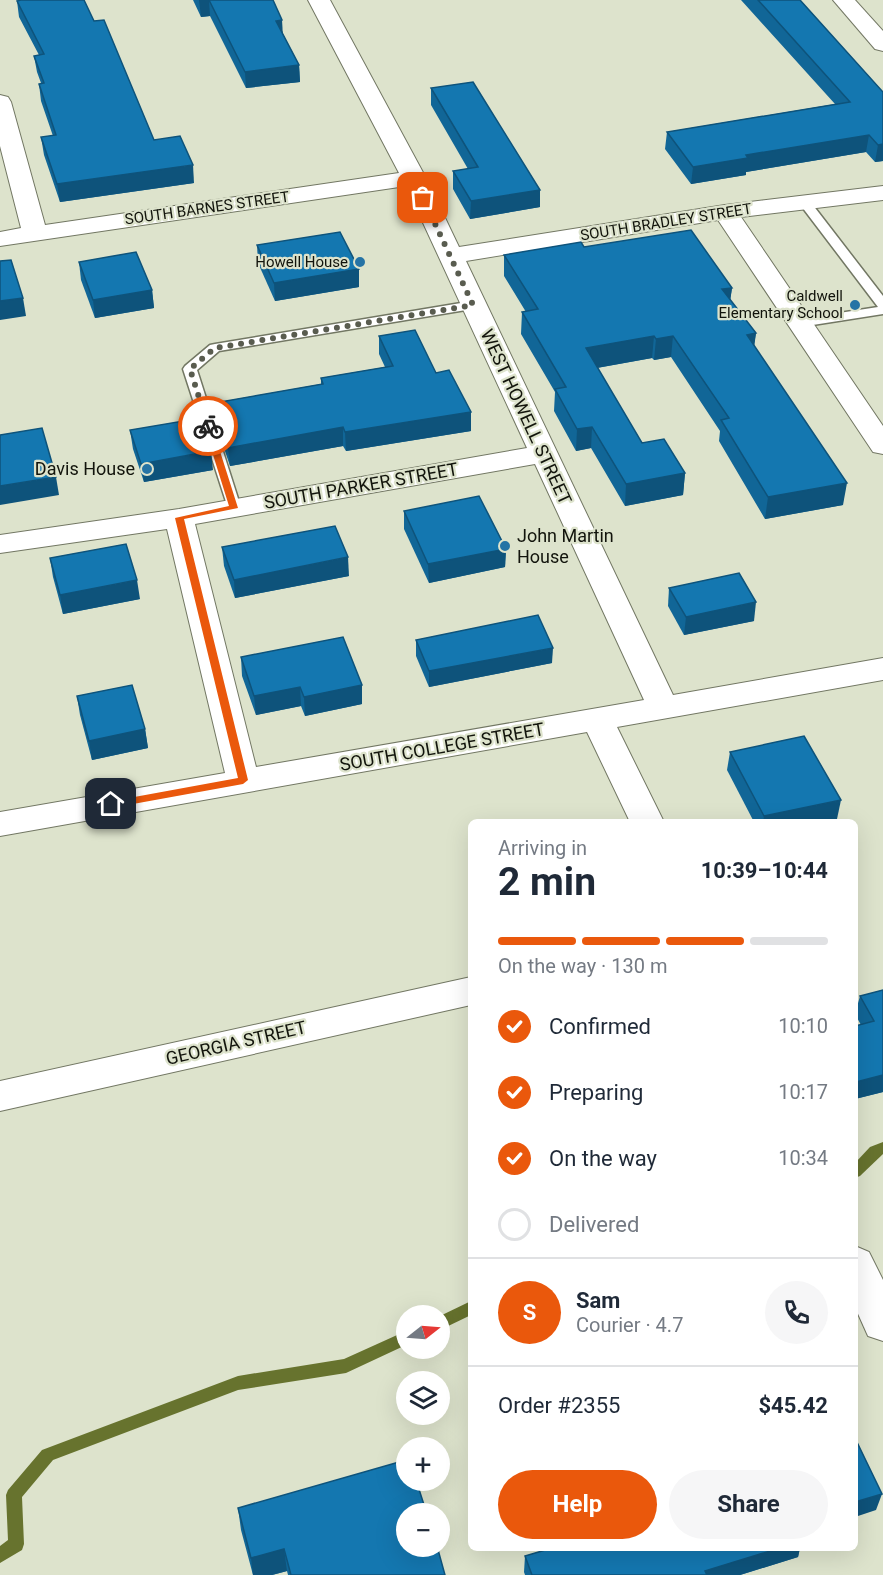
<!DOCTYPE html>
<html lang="en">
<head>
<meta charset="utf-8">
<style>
  :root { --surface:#fff; --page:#f6f6f7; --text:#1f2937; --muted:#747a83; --line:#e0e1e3; --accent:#ea580c }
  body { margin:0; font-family:Roboto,sans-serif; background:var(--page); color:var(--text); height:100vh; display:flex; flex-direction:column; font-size:22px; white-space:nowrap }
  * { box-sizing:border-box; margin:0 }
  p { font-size:20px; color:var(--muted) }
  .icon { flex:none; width:33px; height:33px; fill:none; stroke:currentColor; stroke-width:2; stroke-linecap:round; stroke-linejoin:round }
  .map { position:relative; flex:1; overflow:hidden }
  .panel { position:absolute; left:468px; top:819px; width:390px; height:732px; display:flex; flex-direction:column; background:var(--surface); border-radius:9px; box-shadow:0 6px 24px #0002 }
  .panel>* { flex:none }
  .needle { width:39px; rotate:73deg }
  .tools { position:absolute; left:396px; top:1305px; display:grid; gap:12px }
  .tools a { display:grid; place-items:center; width:54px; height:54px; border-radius:50%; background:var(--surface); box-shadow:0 6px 24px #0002; font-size:30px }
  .pin { position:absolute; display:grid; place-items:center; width:51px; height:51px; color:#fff; margin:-26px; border-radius:12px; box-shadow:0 3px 9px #0006 }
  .courier { position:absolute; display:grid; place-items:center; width:60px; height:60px; margin:-30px; border:4px solid #ea580c; border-radius:50%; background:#fff; color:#222; box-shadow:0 2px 8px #0007 }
  .overview em { font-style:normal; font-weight:700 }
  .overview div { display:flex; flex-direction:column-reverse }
  .overview { display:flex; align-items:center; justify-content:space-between; height:102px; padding:0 30px }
  h1 { font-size:39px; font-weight:700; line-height:45px }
  .bar { display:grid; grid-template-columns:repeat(4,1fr); gap:9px 6px; align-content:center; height:72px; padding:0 30px }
  .bar i { height:8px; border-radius:4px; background:var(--line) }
  .bar .current { background:var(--accent) }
  .bar p { grid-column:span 4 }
  .line { display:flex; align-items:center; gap:15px; padding:0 30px; border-top:2px solid var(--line) }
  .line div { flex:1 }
  .round { display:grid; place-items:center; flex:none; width:63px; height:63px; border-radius:32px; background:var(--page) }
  ol { padding:0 30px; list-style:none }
  li { display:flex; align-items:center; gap:18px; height:66px }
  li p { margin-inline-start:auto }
  li .icon { padding:6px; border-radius:50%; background:var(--accent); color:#fff; stroke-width:4 }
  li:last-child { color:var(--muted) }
  li i { width:33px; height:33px; border:3px solid var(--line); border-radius:50% }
  .cta { display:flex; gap:12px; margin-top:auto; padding:12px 30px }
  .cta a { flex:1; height:69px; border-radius:36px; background:var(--accent); color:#fff; font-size:24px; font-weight:700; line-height:69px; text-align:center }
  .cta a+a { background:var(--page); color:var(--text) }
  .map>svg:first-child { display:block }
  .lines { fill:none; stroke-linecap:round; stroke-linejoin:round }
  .stream { fill:#67732e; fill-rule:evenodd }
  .lane-casing { stroke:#727763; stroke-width:3 }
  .street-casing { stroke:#727763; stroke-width:2 }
  .lane { fill:#fff; fill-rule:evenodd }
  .street { fill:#fff; fill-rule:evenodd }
  .wall { fill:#116697 }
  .shaded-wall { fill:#0e537b }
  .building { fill:#1477b0; stroke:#0e537b; stroke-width:1.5 }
  .route { fill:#ea580c }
  .done { stroke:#595c4f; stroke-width:6; stroke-dasharray:0 10.8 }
  .poi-dot { fill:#2573a5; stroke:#dde3cc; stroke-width:2 }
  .labels { text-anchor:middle; stroke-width:4.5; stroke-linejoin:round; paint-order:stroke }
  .far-street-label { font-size:15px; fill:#12140c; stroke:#dde3cc }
  .far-poi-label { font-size:15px; fill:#12140c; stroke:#dde3cc; text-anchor:end }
  .street-label { font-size:18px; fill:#12140c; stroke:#dde3cc }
  .poi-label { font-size:18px; fill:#12140c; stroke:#dde3cc; text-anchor:end }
</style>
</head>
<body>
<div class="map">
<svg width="883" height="1575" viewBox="0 0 883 1575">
  <rect width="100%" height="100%" fill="#dde3cc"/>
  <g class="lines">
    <g class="stream">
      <polygon points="883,1142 883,1154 860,1176 855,1178 855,1163 870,1147"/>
      <polygon points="471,1301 471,1315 440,1330 440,1316"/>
      <polygon points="406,1331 406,1345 346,1373 238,1390 53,1460 22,1497 24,1544 22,1550 0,1563 0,1546 8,1540 6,1495 8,1490 42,1450 238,1376 344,1359"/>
    </g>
    <g class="lane-casing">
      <g id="lane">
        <polygon points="805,199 809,200 883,296 883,314 800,327 794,323 800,319 878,307 799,203"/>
        <polygon points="473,301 479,305 478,308 219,351 197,370 241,508 234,513 229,511 183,369 185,366 210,345 215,344"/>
      </g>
    </g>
    <g class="street-casing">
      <g id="street">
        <path d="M308 0H330L426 178 459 247 725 205 883 186V200L741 217 883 426V454L873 452 718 220 466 261 673 695 883 658V680L617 727 664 822H630L587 732 0 836V812L225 773 167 529 0 553V535L179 509 527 448 406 186 0 246V232L21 228 0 146V95L8 97 11 102 45 225 399 173ZM535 464 644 700 256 767 195 524Z"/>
        <polygon points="833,0 855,0 883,31 883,51 875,49"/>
        <polygon points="471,977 471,1005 0,1111 0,1081"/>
        <polygon points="855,1246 869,1252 883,1280 883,1341 868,1336 855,1307"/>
      </g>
    </g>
    <use href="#lane" class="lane"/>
    <use href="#street" class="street"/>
  </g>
  <g class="wall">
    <polygon points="193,0 273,0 283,34 299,65 300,82 246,88 210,16 201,17"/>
    <polygon points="741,0 800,0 883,92 883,161 875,162 866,152 746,172 746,175 691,184 665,149 667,132 835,104"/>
    <polygon points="17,1 94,21 154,140 194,183 60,202 44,155 41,137 53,136 41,101 39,84 41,83 37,72 34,56 39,55 19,17"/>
    <polygon points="431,88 540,190 540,207 470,219 453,189 453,171 468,169 431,105"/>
    <polygon points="257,245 359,269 359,287 275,301 258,263"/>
    <polygon points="584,247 732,288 730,300 756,333 754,345 843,505 765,519 719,441 720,431 671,357 654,360 652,358 597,368 642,443 685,473 683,495 625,506 591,448 576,451 554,411 555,392 521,334 522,312 526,312 504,276 504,255"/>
    <polygon points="79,262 152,290 154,308 95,318 81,280"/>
    <polygon points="379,336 436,373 471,412 471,431 346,451 343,446 230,466 219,433 218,415 221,414 220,402 321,384 321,378 385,367 379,354"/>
    <polygon points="130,430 213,470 144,482 133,449"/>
    <polygon points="404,511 506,549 505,567 429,583 404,529"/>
    <polygon points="222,547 349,576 235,598 224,566"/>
    <polygon points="50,558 140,599 63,614 53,577"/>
    <polygon points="669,588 754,621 684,635 668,606"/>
    <polygon points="416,640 552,663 429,687 416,656"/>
    <polygon points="241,657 362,685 362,704 305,716 301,706 256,715 242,676"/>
    <polygon points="77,696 145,729 148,748 92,760 80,715"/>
    <polygon points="730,752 837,819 822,822 754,822 727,770"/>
    <polygon points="883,990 883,1092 855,1099 855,1026 861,1025 855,1014 860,996"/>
    <polygon points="238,1508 445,1575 288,1575 287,1571 272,1575 253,1575 241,1530"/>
    <polygon points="552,1548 800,1548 798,1557 740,1575 525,1575 524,1572 525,1556"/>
  </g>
  <g class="shaded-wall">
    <polygon points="199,0 209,0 210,16 201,17"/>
    <polygon points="282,20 283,37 276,21"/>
    <polygon points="299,65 300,82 246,88 245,72"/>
    <polygon points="869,135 866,152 746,172 746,175 691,184 693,167 746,155"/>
    <polygon points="883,144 883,161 875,162 878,145"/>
    <polygon points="193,165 194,183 60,202 57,184"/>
    <polygon points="540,190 540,207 470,219 471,201"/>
    <polygon points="359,269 359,287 275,301 274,283"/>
    <polygon points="732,288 729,309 722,289"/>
    <polygon points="152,290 154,308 95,318 93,300"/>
    <polygon points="23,298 26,316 0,320 0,301"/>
    <polygon points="756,333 753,355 747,335"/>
    <polygon points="654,336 652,358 585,370 586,348"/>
    <polygon points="673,336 671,357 654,360 656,339"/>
    <polygon points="471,412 471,431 346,451 345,432"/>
    <polygon points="343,427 343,446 230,466 228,448"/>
    <polygon points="592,427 591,448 576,451 577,429"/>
    <polygon points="211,451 213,470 144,482 141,464"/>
    <polygon points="685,473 683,495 625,506 626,484"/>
    <polygon points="56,477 59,495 0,505 0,486"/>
    <polygon points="847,483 843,505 765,519 768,497"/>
    <polygon points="506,549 505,567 429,583 428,564"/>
    <polygon points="348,557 349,576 235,598 234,580"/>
    <polygon points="137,580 140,599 63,614 60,595"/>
    <polygon points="756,602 754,621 684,635 686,617"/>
    <polygon points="553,648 552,663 429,687 429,671"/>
    <polygon points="362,685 362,704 305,716 304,697"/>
    <polygon points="300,687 301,706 256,715 254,696"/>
    <polygon points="145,729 148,748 92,760 89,741"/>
    <polygon points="841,800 837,819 822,822 763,822 764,816"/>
    <polygon points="883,1075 883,1092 855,1099 856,1082"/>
    <polygon points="882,1494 876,1510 855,1517 855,1502"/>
    <polygon points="780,1548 800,1548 798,1557 740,1575 704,1575 705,1571"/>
    <polygon points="284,1549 287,1571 272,1575 253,1575 251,1558"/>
  </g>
  <g class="building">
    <polygon points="21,0 84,0 94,21 104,20 154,140 180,136 193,165 57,184 41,137 56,135 39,84 44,83 34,56 44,54 17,1"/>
    <polygon points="209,0 273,0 282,20 276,21 299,65 245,72"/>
    <polygon points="758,0 800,0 883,92 883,144 878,145 869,135 746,155 748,158 693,167 667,132 850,102"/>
    <polygon points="473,82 540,190 471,201 453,171 478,167 431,88"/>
    <polygon points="691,230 732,288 722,289 756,333 747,335 847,483 768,497 721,420 729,418 673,336 656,339 654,336 586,348 642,443 664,439 685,473 626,484 592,427 577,429 555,389 566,387 522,312 538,309 504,255 581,242 584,247"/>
    <polygon points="340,232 359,269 274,283 257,245"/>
    <polygon points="136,252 152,290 93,300 79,262"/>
    <polygon points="11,260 23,298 0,301 0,261"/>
    <polygon points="415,330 436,373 449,370 471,412 345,432 343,427 228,448 218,415 225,413 220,402 323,384 321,378 393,366 379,336"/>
    <polygon points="201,418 211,451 141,464 130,430"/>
    <polygon points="42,428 56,477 0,486 0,435"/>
    <polygon points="479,496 506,549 428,564 404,511"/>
    <polygon points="335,526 348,557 234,580 222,547"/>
    <polygon points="126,544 137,580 60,595 50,558"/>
    <polygon points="739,573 756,602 686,617 669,588"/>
    <polygon points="538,615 553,648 429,671 416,640"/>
    <polygon points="343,637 362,685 304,697 300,687 254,696 241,657"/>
    <polygon points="132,685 145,729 89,741 77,696"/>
    <polygon points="804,736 841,800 764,816 730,752"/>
    <polygon points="883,990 883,1075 856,1082 855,1026 874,1021 860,996"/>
    <polygon points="855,1438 882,1494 855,1502"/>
    <polygon points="406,1460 406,1480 416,1480 427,1514 406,1514 406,1546 437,1546 445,1575 291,1575 284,1549 251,1558 238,1508"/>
    <polygon points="552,1548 780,1548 705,1571 707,1575 532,1575 525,1556"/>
  </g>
  <polygon class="route" points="208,424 212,426 238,508 184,519 248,780 243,784 111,808 107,807 107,802 238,778 175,518 229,506 204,426"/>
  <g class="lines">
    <polyline class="done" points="208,426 190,369 215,348 473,305 423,198"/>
  </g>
  <g class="poi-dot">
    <circle cx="360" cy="262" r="6"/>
    <circle cx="855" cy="305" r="6"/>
    <circle cx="147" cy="469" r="6"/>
    <circle cx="505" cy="546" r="6"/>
  </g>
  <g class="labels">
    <g class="far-street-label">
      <text transform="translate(207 208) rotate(-8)" y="5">SOUTH BARNES STREET</text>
      <text transform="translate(666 222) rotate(-9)" y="5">SOUTH BRADLEY STREET</text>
    </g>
    <g class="far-poi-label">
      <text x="348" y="267">Howell House</text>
      <text x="843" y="301">Caldwell<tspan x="843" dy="17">Elementary School</tspan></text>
    </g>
    <g class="street-label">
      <text transform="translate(526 417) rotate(65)" y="6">WEST HOWELL STREET</text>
      <text transform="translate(361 486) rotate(-10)" y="6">SOUTH PARKER STREET</text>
      <text transform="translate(442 747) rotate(-10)" y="6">SOUTH COLLEGE STREET</text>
      <text transform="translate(236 1043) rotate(-13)" y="6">GEORGIA STREET</text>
    </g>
    <g class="poi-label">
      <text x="135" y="475">Davis House</text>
      <text x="517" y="542" text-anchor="start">John Martin<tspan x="517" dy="21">House</tspan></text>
    </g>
  </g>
</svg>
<div class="tools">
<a><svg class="needle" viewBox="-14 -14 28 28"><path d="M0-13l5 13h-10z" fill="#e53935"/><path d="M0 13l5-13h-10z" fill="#747a83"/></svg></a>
<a><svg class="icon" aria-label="layers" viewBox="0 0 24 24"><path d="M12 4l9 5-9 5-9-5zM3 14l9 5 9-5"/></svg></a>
<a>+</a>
<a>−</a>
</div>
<div class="pin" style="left:423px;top:198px;background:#ea580c"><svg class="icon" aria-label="bag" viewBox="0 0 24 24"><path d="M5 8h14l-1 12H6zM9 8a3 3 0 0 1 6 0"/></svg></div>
<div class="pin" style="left:111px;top:804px;background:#1f2937"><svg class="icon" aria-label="home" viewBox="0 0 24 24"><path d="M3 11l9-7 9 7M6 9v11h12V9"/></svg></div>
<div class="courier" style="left:208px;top:426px"><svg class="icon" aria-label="bike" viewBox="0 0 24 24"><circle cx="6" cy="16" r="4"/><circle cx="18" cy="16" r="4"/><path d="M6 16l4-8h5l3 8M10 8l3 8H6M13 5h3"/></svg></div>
<section class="panel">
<div class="overview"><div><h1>2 min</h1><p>Arriving in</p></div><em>10:39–10:44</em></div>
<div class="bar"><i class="current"></i><i class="current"></i><i class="current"></i><i></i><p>On the way · 130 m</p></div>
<ol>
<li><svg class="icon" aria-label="check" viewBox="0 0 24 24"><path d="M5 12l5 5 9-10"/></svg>Confirmed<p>10:10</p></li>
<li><svg class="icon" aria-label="check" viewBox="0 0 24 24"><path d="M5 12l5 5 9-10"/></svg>Preparing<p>10:17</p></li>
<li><svg class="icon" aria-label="check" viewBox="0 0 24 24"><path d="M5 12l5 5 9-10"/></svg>On the way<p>10:34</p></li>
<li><i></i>Delivered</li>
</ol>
<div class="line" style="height:108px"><b class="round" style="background:var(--accent);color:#fff">S</b><div><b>Sam</b><p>Courier · 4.7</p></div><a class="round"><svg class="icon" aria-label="phone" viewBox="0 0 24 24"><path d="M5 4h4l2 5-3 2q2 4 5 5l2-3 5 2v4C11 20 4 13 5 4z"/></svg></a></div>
<div class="line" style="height:78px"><div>Order #2355</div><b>$45.42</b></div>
<div class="cta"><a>Help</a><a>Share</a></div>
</section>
</div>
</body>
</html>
